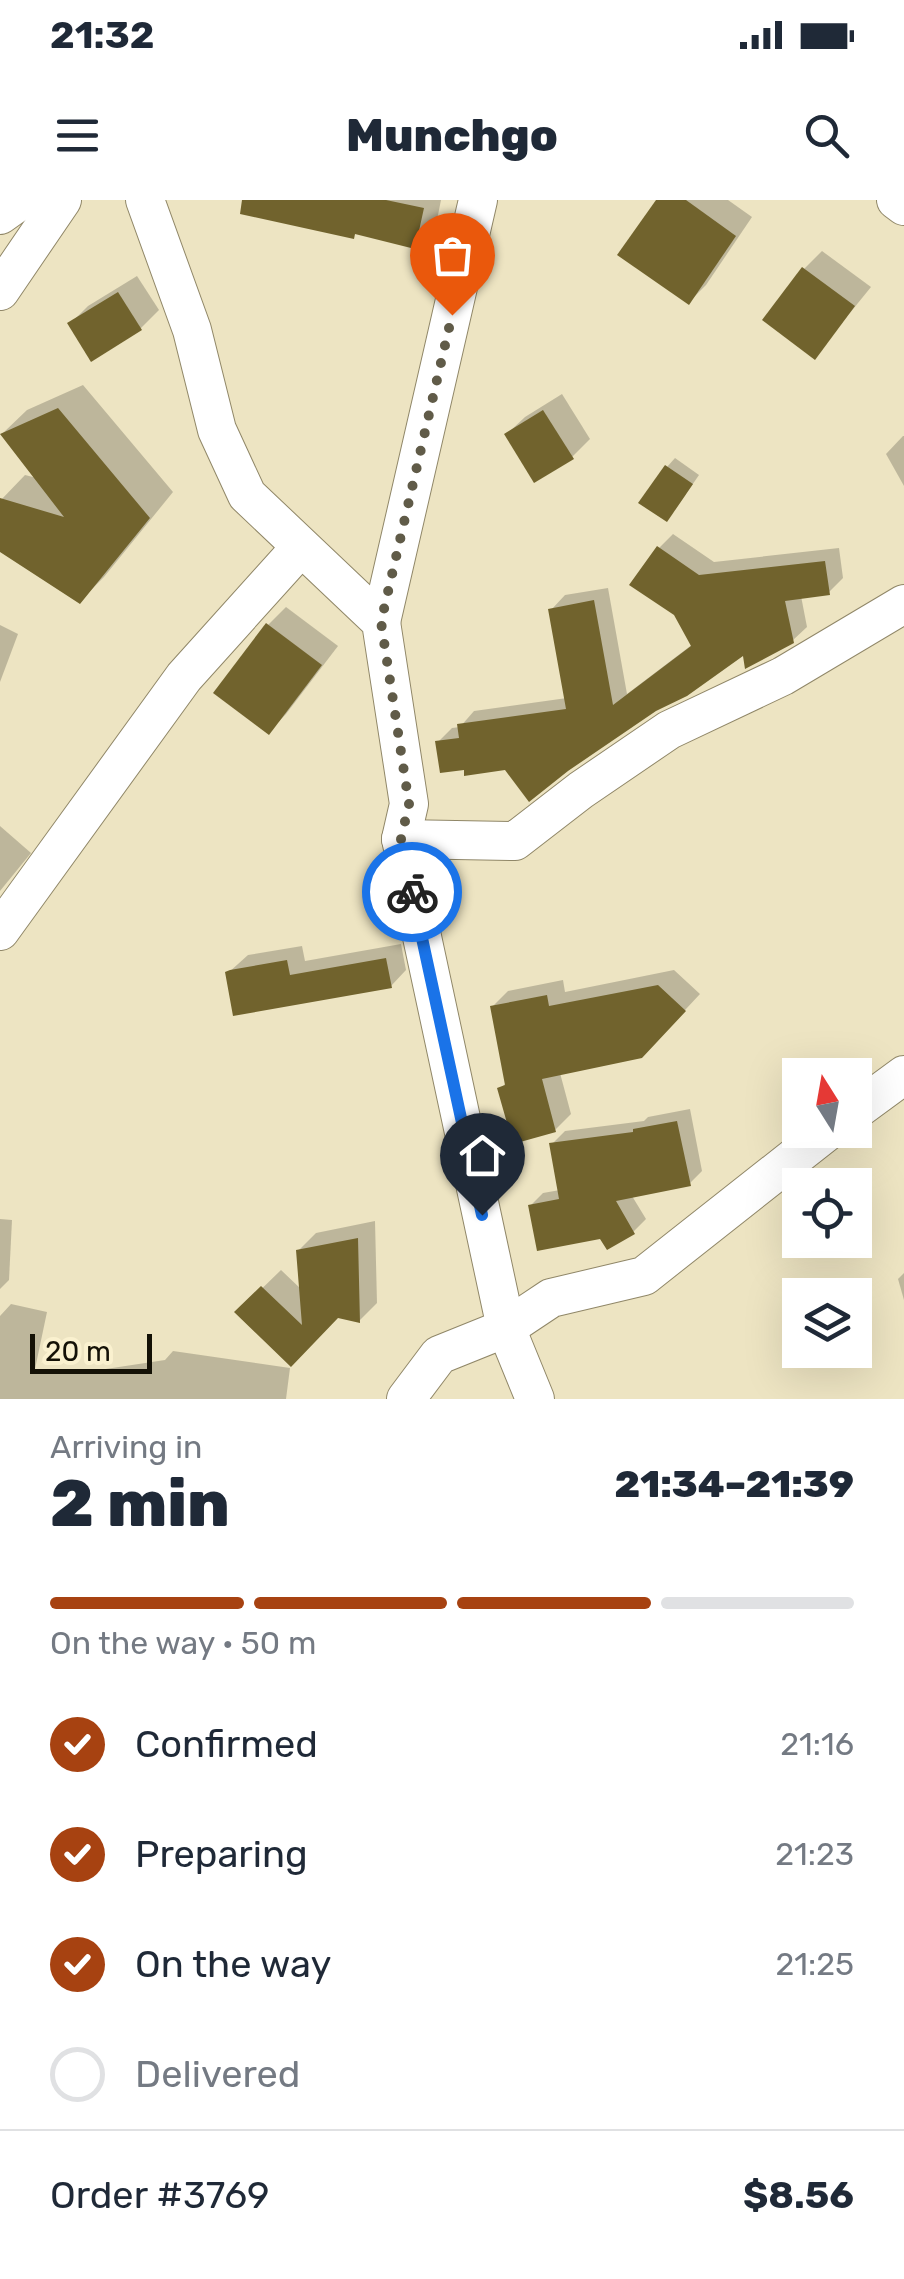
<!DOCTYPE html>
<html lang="en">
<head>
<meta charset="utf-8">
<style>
  :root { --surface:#fff; --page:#f6f6f7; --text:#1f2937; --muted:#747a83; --line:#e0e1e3; --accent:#a74211 }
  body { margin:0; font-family:Rubik,sans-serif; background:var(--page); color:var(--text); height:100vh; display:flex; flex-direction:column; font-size:38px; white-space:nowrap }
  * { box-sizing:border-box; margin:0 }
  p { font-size:32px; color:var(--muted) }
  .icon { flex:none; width:55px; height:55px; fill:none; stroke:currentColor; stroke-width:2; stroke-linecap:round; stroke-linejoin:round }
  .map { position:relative; height:1199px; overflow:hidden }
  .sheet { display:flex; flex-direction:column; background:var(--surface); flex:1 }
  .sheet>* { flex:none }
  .needle { width:65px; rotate:349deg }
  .fabs { position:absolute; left:782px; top:858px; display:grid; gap:20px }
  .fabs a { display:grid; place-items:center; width:90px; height:90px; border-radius:0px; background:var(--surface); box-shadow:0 10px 40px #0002; font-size:50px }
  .scale { position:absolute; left:30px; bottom:25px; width:122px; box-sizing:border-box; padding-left:10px; border:5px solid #141106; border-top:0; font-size:28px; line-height:35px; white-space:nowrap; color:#141106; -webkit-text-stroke:8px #faf1cf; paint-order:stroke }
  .pin { position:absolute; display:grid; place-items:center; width:85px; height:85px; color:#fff; margin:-102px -42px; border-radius:50% 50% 50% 0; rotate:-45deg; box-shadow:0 0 10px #0007 }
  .pin .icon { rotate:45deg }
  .courier { position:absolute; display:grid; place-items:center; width:100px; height:100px; margin:-50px; border:8px solid #1a73e8; border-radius:50%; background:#fff; color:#222; box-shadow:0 2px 12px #0007 }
  .head em { font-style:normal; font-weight:800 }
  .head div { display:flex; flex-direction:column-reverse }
  .head { display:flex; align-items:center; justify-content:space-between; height:170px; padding:0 50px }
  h1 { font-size:65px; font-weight:800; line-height:75px }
  .bar { display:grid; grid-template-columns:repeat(4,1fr); gap:15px 10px; align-content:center; height:120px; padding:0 50px }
  .bar i { height:12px; border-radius:8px; background:var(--line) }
  .bar .current { background:var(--accent) }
  .bar p { grid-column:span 4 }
  .line { display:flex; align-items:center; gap:25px; padding:0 50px; border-top:2px solid var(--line) }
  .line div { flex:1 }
  ol { padding:0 50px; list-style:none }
  li { display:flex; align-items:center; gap:30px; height:110px }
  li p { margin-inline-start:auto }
  li .icon { padding:10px; border-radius:50%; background:var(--accent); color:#fff; stroke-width:4 }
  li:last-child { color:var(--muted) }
  li i { width:55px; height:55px; border:5px solid var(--line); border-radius:50% }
  .status { display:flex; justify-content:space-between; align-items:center; height:70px; padding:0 50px; background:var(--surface); direction:ltr }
  .status svg { height:28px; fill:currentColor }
  header { display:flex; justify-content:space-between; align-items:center; height:130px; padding:0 50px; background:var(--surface); font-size:45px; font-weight:800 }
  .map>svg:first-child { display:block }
  .shadow { fill:#0003 }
  .building { fill:#71632d }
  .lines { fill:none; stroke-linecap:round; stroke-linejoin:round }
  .street-casing { stroke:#908768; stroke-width:40 }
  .street { stroke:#fff; stroke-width:38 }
  .done { stroke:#605b48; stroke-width:10; stroke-dasharray:0 18 }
  .route { stroke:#1a73e8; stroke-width:12 }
</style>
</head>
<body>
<div class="status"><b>21:32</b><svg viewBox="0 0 49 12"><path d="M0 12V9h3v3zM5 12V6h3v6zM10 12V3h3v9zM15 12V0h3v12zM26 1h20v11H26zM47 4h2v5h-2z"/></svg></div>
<header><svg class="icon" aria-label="menu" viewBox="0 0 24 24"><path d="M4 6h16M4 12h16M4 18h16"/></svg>Munchgo<svg class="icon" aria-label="search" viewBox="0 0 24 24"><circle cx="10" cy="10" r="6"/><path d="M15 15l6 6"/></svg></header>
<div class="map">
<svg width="904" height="1199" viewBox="0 0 904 1199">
  <rect width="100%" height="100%" fill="#ede4c2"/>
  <g class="shadow">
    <polygon points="292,0 441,0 436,25 415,46 357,32 353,36"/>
    <polygon points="659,0 728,0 752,17 706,85 689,102"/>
    <polygon points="822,51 871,87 815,156 804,69"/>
    <polygon points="137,76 159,110 141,128 70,124 88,106"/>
    <polygon points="83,185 173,292 104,377 80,401 0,340 0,301 25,275 37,278 3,233 27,210"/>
    <polygon points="562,194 590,239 572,257 507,234 525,217"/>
    <polygon points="903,236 904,236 904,286 886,254"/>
    <polygon points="675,258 699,275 675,310 667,267"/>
    <polygon points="673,334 714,362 839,348 843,378 829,392 801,396 807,427 792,441 744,451 506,568 438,542 452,528 460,527 474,511 567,498 551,410 565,395 608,388 627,494 693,444 659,348"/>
    <polygon points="286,407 338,446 286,514 269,532 268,425"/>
    <polygon points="0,425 18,434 0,482"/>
    <polygon points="0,626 31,653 0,691"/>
    <polygon points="401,744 406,770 391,786 228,773 248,755 302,746 305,761"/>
    <polygon points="674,770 700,794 658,839 560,873 571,914 555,930 500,889 507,882 492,807 508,791 563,780 565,792"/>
    <polygon points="690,909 702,971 689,984 632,996 646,1019 633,1032 602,1036 530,1006 543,993 560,990 552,944 565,931 644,921 648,917"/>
    <polygon points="0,1019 12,1020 9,1080 0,1089"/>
    <polygon points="375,1021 377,1103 359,1121 338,1116 291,1164 238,1112 281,1070 302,1090 298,1051 316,1033"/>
    <polygon points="904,1073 904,1100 898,1079"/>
    <polygon points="11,1104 47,1112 35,1169 99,1170 165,1160 173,1151 290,1168 286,1199 0,1199 0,1116"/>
  </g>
  <g class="building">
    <polygon points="242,0 386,0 424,8 415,49 355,34 354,39 240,14"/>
    <polygon points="656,0 686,0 736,36 689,105 617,55"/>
    <polygon points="802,67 855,106 815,160 762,120"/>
    <polygon points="118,92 142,130 91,162 67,123"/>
    <polygon points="58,208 150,318 80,404 0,352 0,298 64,317 0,234"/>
    <polygon points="543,210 574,259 534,283 504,234"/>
    <polygon points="665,265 693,284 667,322 638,303"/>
    <polygon points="657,346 699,375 825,361 830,395 785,401 794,443 745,469 743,456 687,496 656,511 568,571 529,602 505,570 464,576 464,570 440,573 435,541 459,538 457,524 566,509 548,409 594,400 613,505 691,446 674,415 629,385"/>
    <polygon points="266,423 322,465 269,535 213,493"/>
    <polygon points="386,758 392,788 233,816 225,772 230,770 287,760 290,775"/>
    <polygon points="658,785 686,811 642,858 542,879 556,932 513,944 497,888 505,885 490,806 547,795 549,806"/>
    <polygon points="677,921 691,986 616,1001 635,1034 607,1050 600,1039 537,1051 528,1005 559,999 549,943 633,932 633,929"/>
    <polygon points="358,1038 360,1123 338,1118 291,1167 234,1112 261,1086 302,1125 296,1050"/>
  </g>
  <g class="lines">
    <g class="street-casing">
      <g id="street">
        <polyline points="145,0 192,130 217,230 247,295 381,422 409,604 401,639 506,1128 535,1199"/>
        <polyline points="896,0 904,6"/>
        <polyline points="0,15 21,0"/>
        <polyline points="0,91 62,0"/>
        <polyline points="381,422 478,0"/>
        <polyline points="401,639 515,641 581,590 669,530 783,476 904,404"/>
        <polyline points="0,731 184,477 301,347"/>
        <polyline points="855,911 904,875"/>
        <polyline points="406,1199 439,1155 506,1128 551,1098 644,1076 829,930"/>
      </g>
    </g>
    <use href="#street" class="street"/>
  </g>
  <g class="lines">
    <polyline class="done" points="412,692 401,639 409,604 381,422 452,115"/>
    <polyline class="route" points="412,692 482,1015"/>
  </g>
</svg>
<div class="fabs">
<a><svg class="needle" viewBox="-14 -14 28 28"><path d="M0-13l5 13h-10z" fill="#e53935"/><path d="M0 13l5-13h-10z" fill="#747a83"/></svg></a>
<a><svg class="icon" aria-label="locate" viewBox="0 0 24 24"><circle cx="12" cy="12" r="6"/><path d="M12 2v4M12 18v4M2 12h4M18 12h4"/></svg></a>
<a><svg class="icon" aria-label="layers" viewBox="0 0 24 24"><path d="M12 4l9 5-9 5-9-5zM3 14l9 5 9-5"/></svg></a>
</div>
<div class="scale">20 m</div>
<div class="pin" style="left:452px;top:115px;background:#ea580c"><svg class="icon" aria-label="bag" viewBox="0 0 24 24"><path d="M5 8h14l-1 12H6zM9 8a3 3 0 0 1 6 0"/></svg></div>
<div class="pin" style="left:482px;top:1015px;background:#1f2937"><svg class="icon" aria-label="home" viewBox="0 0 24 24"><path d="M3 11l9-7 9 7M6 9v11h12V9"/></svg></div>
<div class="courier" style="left:412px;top:692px"><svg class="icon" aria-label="bike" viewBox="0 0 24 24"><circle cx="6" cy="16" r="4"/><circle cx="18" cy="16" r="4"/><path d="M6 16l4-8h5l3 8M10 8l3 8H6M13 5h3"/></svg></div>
</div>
<section class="sheet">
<div class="head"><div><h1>2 min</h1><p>Arriving in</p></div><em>21:34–21:39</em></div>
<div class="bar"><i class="current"></i><i class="current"></i><i class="current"></i><i></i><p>On the way · 50 m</p></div>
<ol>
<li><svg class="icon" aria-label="check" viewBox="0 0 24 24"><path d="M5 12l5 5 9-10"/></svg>Confirmed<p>21:16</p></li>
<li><svg class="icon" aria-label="check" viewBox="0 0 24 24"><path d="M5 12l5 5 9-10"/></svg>Preparing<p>21:23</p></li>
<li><svg class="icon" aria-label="check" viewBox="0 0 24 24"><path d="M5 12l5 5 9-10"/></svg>On the way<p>21:25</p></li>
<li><i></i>Delivered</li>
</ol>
<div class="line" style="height:130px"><div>Order #3769</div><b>$8.56</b></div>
</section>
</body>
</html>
